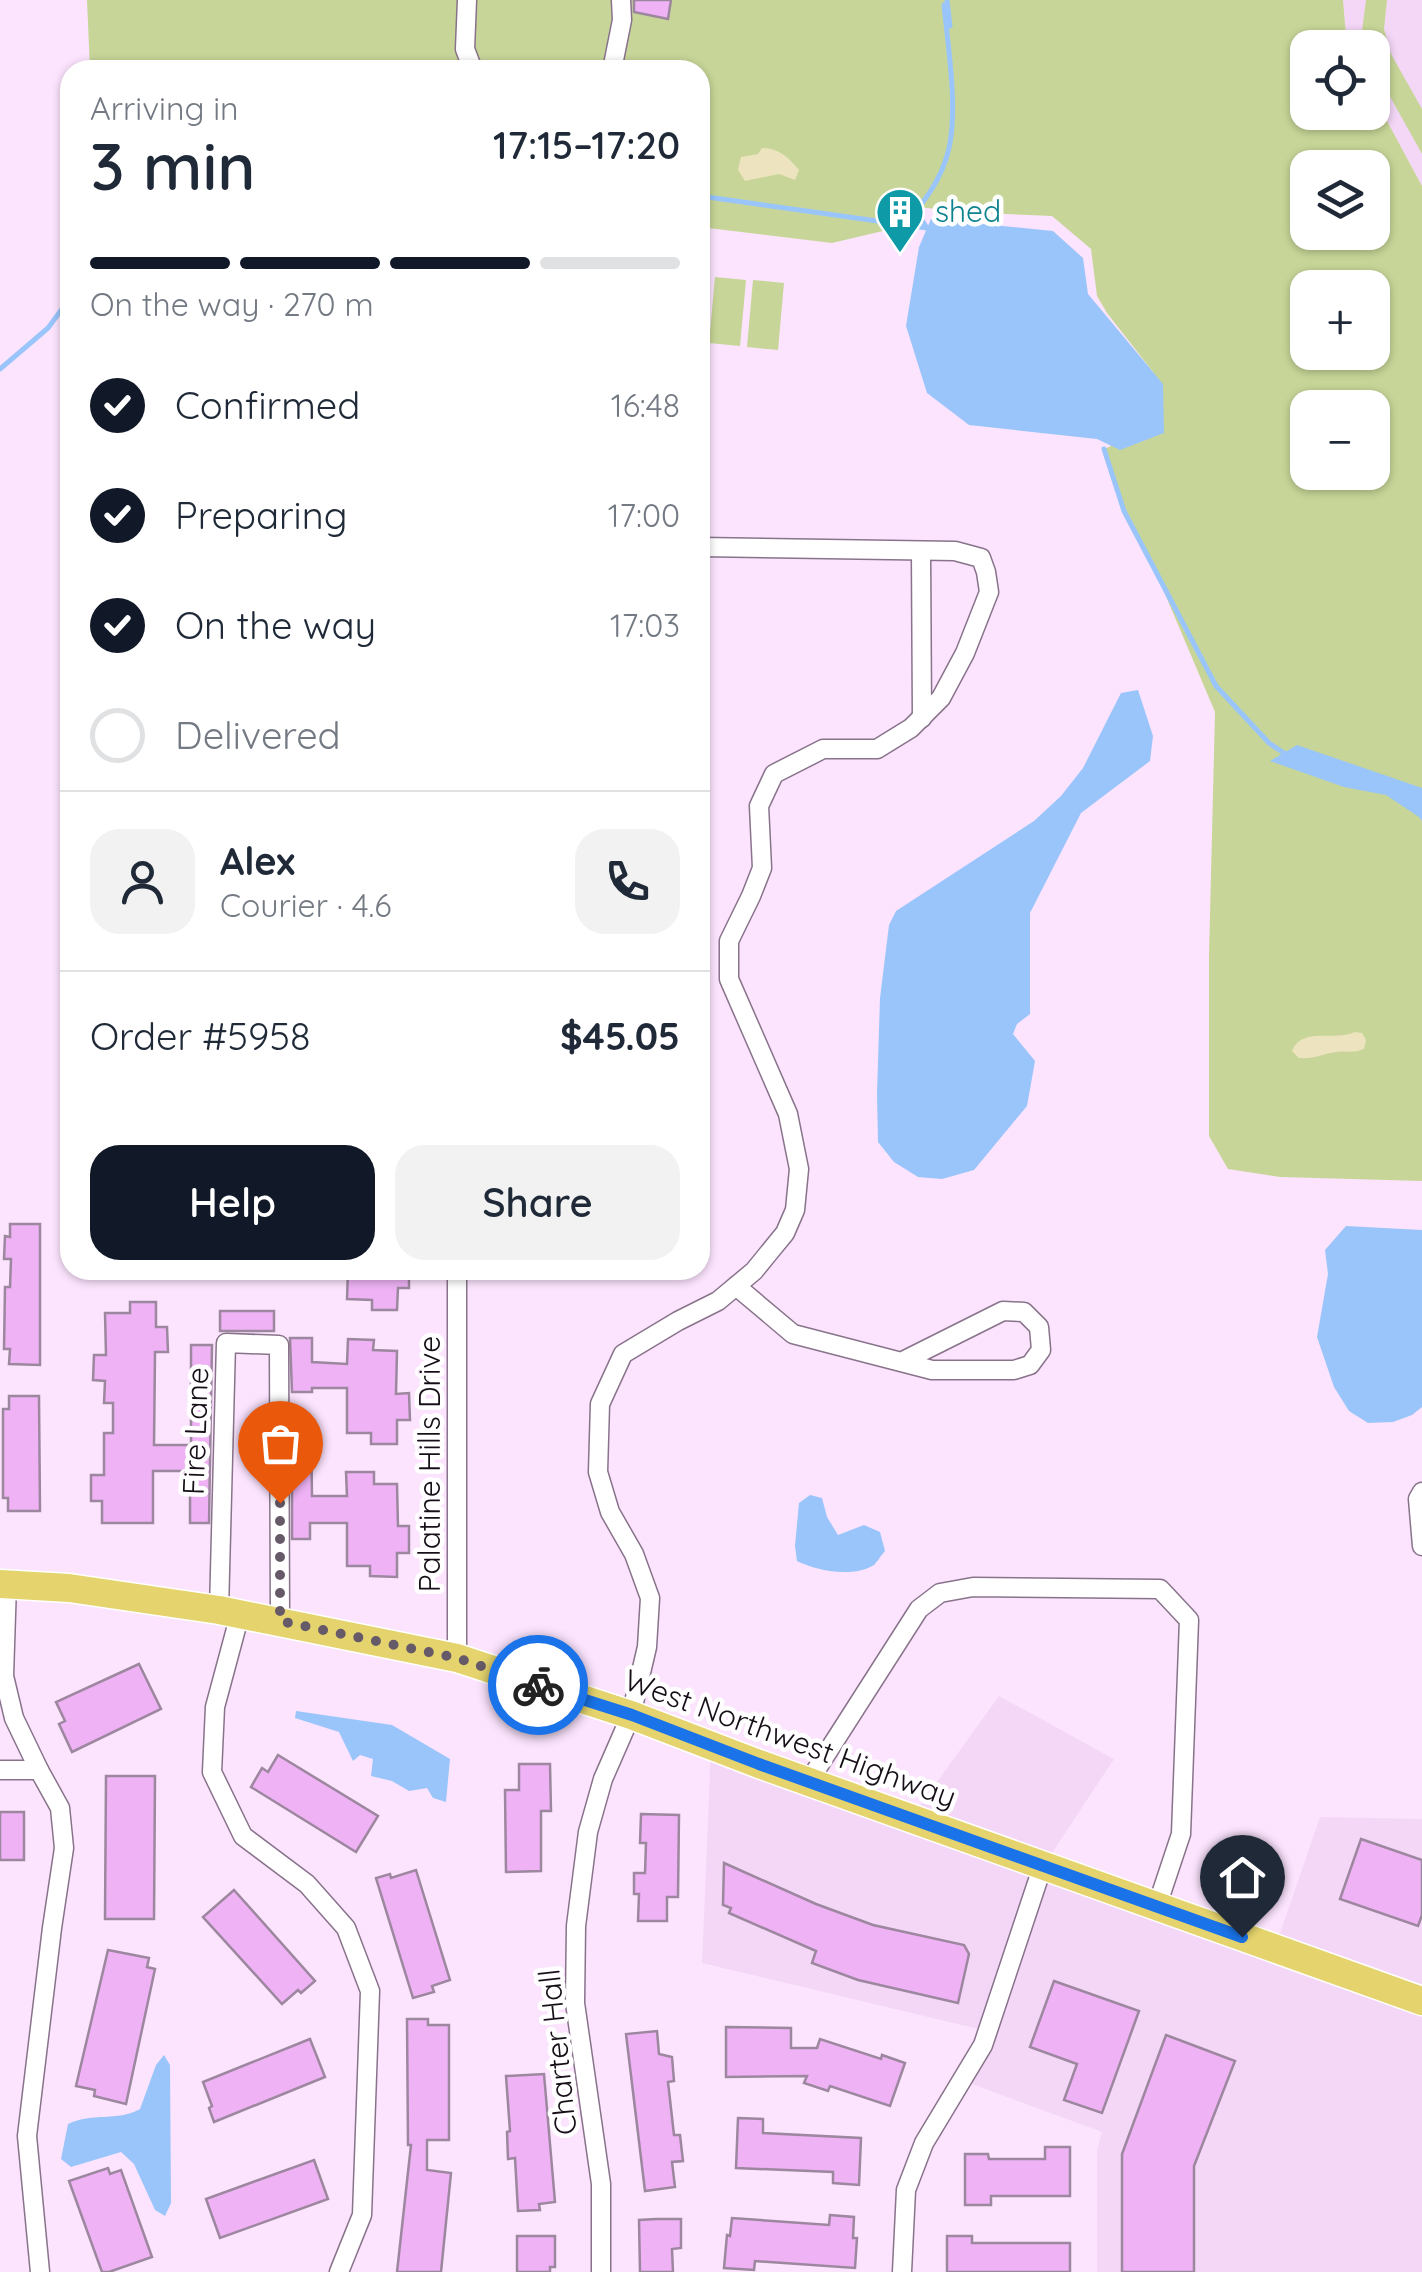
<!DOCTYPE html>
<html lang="en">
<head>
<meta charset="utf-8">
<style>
  :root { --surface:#fff; --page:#f2f2f3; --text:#1f2937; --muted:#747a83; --line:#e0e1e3; --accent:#111827 }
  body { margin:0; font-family:Quicksand,sans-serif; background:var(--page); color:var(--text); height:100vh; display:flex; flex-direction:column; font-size:38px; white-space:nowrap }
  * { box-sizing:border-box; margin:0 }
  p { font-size:32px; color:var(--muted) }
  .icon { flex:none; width:55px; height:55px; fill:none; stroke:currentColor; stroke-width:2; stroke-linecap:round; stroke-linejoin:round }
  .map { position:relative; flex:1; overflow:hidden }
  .panel { position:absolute; left:60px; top:60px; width:650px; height:1220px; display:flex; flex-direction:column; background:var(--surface); border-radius:30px; box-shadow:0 2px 8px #0004 }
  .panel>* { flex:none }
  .fabs { position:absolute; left:1290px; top:30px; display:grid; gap:20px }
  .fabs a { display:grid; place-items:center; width:100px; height:100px; border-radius:20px; background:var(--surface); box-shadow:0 2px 8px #0004; font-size:50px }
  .pin { position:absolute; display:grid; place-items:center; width:85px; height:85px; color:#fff; margin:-102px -42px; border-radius:50% 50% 50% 0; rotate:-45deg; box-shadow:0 0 10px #0007 }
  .pin .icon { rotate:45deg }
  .courier { position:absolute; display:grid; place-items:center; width:100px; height:100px; margin:-50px; border:8px solid #1a73e8; border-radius:50%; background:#fff; color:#222; box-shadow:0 2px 12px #0007 }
  .head em { font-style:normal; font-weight:600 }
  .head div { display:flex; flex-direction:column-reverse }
  .head { display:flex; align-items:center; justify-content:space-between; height:170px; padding:0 30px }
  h1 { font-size:65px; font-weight:600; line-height:75px }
  .bar { display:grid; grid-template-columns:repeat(4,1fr); gap:15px 10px; align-content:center; height:120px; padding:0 30px }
  .bar i { height:12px; border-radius:8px; background:var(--line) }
  .bar .selected { background:var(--accent) }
  .bar p { grid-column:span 4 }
  .line { display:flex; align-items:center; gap:25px; padding:0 30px; border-top:2px solid var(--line) }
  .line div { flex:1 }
  .round { display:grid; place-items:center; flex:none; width:105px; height:105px; border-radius:30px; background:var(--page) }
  ol { padding:0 30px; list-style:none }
  li { display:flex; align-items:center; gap:30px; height:110px }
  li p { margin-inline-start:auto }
  li .icon { padding:10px; border-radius:50%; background:var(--accent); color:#fff; stroke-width:4 }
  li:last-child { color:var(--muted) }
  li i { width:55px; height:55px; border:5px solid var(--line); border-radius:50% }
  .cta { display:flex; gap:20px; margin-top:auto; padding:20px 30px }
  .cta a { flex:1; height:115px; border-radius:30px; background:var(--accent); color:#fff; font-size:40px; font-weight:600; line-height:115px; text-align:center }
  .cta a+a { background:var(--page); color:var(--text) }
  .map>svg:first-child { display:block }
  .built { fill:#f4d7f7 }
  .green { fill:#c7d698; fill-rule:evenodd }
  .sand { fill:#ede3be }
  .water { fill:#9ac5fa }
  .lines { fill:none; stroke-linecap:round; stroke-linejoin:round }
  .stream { stroke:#9ac5fa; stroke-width:5 }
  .building { fill:#eeb2f5; stroke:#9c879f; stroke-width:2.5 }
  .street-casing { stroke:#88738b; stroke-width:21 }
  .primary-casing { stroke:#fff; stroke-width:31 }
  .street { stroke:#fff; stroke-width:18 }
  .primary { stroke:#e5d46e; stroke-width:28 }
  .done { stroke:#665a68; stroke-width:10; stroke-dasharray:0 18 }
  .route { stroke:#1a73e8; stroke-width:12 }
  .labels { text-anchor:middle; stroke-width:9; stroke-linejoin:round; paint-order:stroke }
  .culture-label { font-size:30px; fill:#0d838f; stroke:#fff; text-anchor:start }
  .street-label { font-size:30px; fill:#160f17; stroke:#fff }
</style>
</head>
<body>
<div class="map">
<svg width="1422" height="2272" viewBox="0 0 1422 2272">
  <rect width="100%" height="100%" fill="#fce4fe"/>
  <g class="built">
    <polygon points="1343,0 1422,0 1422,186 1373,95 1372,48 1347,47"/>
    <polygon points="999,1696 1114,1759 1044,1865 1275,1948 1320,1817 1422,1819 1422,2272 1097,2272 1097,2150 1102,2132 964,2081 987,2031 702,1963 711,1746 911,1818"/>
  </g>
  <g class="green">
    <path d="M87 0H1343L1347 47 1308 48V112H1372L1373 95 1422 186V1181L1280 1177 1228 1169 1209 1136V956L1215 712 1154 568 1124 511 1104 449 1127 439 1153 372 1107 313 1097 296 1091 249 1052 216 962 212 901 205 887 230 832 243 700 227V70H90ZM1308 168H1372V232H1308ZM1308 288H1372V352H1308ZM1308 408H1372V472H1308Z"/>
    <polygon points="1366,0 1387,0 1384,29 1391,54 1422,109 1422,154 1373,66 1372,48 1367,47 1362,31"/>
    <polygon points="715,277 746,280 740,346 709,343"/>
    <polygon points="753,280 784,283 778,350 747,347"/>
  </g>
  <g class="sand">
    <path d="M762 148C779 148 789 158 799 170L795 180 779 174 745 181 738 170 741 157 758 154Z"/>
    <path d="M1355 1032 1362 1033 1366 1040 1364 1049C1352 1054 1348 1050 1336 1052 1322 1054 1315 1059 1299 1058L1292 1051C1303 1026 1332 1042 1355 1032Z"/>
  </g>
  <g class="water">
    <polygon points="931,219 1053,231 1083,258 1088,294 1163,384 1164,433 1120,450 1097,439 969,425 927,393 906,326 919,247"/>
    <polygon points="1138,690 1153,736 1150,761 1081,813 1030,913 1030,1014 1017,1024 1013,1034 1035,1061 1027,1106 974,1170 942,1179 918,1177 894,1162 878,1142 877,1094 880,998 889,925 896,911 1034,821 1061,796 1083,768 1121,693"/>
    <polygon points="1297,745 1422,788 1422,821 1419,817 1386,795 1344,787 1270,761"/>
    <polygon points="1346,1226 1422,1230 1422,1407 1412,1415 1393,1422 1368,1423 1349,1411 1334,1387 1317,1337 1328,1274 1325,1250"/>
    <path d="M810 1495 822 1498 827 1517 838 1535 864 1525 880 1532 885 1551C884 1552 875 1564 874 1565 853 1578 817 1571 797 1561L795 1546 799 1503Z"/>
    <polygon points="296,1711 392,1725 450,1759 446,1802 433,1798 427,1788 409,1791 392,1781 371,1776 373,1759 360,1755 353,1761 339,1732 295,1718"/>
    <path d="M164 2055 170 2065 171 2203 165 2216 155 2210 134 2164 121 2152 71 2167 61 2159 68 2124C93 2112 116 2122 140 2109L156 2065Z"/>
  </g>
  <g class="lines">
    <g class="stream">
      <polyline points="700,196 927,228"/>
      <path d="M927 228 916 211C930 194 944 171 949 148 958 107 948 47 944 5L950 26 947 0"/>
      <polyline points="0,369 48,328 70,298"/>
      <polyline points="1104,449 1124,511 1216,686 1269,743 1287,755"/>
    </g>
  </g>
  <g class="building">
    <polygon points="634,0 671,0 668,19 634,12"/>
    <polygon points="10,1224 40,1224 40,1365 9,1364 10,1349 4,1349 5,1287 10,1287 11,1259 4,1259 5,1236 10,1237"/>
    <polygon points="348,1270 409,1270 409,1288 398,1288 397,1310 372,1310 372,1300 347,1299"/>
    <polygon points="130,1302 156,1302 156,1327 167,1327 168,1352 155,1352 154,1445 191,1445 191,1345 212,1345 209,1523 190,1523 190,1471 153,1471 153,1523 102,1523 102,1501 91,1501 91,1475 104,1475 104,1433 113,1433 113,1403 104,1403 105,1381 93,1380 94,1355 106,1355 105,1313 130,1313"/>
    <rect x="220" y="1311" width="54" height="20"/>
    <polygon points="290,1338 312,1338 312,1362 347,1364 348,1339 374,1340 373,1350 397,1351 396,1394 409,1393 410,1420 397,1420 397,1444 371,1444 371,1433 347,1433 347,1388 312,1388 312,1392 292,1392"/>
    <polygon points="9,1396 39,1396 40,1511 8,1511 8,1498 3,1498 3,1409 9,1409"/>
    <polygon points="292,1424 311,1424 312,1496 347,1496 346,1472 374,1472 374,1484 397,1484 398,1526 409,1526 409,1553 397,1553 397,1577 370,1576 370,1566 347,1566 347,1523 310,1523 310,1539 292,1539"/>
    <polygon points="139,1664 161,1709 72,1752 59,1724 65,1721 56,1702"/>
    <polygon points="278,1755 378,1816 356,1852 251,1787 262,1768 268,1772"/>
    <polygon points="519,1764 550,1764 551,1811 541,1811 541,1871 506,1872 505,1790 519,1790"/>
    <polygon points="106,1776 155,1776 154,1919 105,1919"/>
    <rect x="0" y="1812" width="24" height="48"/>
    <polygon points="641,1814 679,1815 678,1897 667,1897 667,1921 638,1921 639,1894 634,1894 634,1873 645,1873 646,1843 640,1843"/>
    <polygon points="1361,1839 1422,1860 1422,1915 1418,1926 1340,1899"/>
    <polygon points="724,1863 816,1904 873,1925 964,1945 969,1954 958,2003 858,1980 812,1963 816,1951 729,1913 731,1908 723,1905"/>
    <polygon points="416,1870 450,1980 432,1986 434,1992 413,1998 376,1878 390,1874 391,1878"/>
    <polygon points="234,1890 315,1981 301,1993 298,1990 282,2004 203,1917"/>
    <polygon points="108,1950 149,1958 147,1967 155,1969 126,2104 94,2096 95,2090 76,2086"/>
    <polygon points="1054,1981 1139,2011 1102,2113 1064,2100 1077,2064 1030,2047"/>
    <polygon points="407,2019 428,2019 428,2025 449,2025 449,2140 427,2140 427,2170 451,2173 441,2272 397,2272 411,2145 408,2145"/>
    <polygon points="726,2027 791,2028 791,2048 817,2048 820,2039 881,2059 882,2055 905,2063 890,2106 830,2086 828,2091 804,2083 807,2076 726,2077"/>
    <polygon points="657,2031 659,2054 672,2057 674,2081 668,2082 674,2135 680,2135 683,2161 672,2162 675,2187 645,2191 626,2034"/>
    <polygon points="1166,2035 1235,2061 1194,2166 1194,2272 1122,2272 1122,2154"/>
    <polygon points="310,2039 325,2077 214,2122 209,2108 212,2106 203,2082"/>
    <polygon points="544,2074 555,2202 539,2204 540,2210 518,2211 515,2158 508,2159 507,2132 510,2131 506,2076"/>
    <polygon points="738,2118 763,2119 763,2133 861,2138 859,2185 833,2183 833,2172 736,2168"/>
    <polygon points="1045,2147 1070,2147 1070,2196 991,2196 991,2205 965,2205 965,2154 988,2154 989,2159 1045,2159"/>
    <polygon points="314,2160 328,2199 220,2238 206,2199"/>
    <polygon points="108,2168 110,2174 121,2170 152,2257 109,2272 102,2272 69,2181"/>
    <polygon points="830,2215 854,2217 853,2238 857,2238 855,2268 755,2261 754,2270 724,2268 727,2235 730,2236 732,2218 829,2225"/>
    <polygon points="656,2219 681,2219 681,2248 672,2249 673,2272 640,2272 639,2220"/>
    <polygon points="517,2236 555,2236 555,2267 550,2267 550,2272 517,2272"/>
    <polygon points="947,2236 972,2236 972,2243 1070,2243 1070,2272 947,2272"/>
  </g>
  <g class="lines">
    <g class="street-casing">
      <g id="street">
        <polyline points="467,0 465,49 473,70"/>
        <polyline points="612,70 622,20 621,0"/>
        <polyline points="921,551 922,718"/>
        <polyline points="457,1270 457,1658"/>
        <polyline points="736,1286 793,1334 932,1370 1014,1370 1030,1365 1041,1350 1039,1327 1024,1312 1003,1311 901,1362"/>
        <polyline points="1422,1492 1418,1499 1422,1546"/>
        <polyline points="7,1584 4,1676 14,1718 39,1770 60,1808 64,1848 52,1928 27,2136 40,2272"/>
        <polyline points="219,1610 226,1343 279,1345 280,1621"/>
        <polyline points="240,1614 215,1707 212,1772 243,1836 307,1884 346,1928 370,1991 362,2215 339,2272"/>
        <polyline points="0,1770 39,1770"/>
        <polyline points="809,1781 919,1609 940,1593 973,1587 1160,1589 1189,1620 1181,1834 1157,1906"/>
        <polyline points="601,2272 601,2184 575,2003 576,1926 588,1832 603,1779 631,1715 647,1647 650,1598 634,1554 610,1512 598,1472 600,1404 623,1354 678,1321 718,1301 754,1271 767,1255 785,1233 795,1210 799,1169 788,1114 729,979 729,941 751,896 762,868 759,806 774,774 823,749 877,749 911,728 941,698 965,653 989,592 986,572 981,558 955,551 700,547"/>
        <polyline points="902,2272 906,2190 924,2143 983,2045 1043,1865"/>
      </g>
    </g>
    <g class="primary-casing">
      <polyline id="primary" points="0,1584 69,1588 219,1610 457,1658 631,1715 759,1764 1422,2001"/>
    </g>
    <use href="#street" class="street"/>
    <use href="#primary" class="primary"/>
  </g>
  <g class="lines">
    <polyline class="done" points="280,1503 280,1621 457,1658 538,1685"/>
    <polyline class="route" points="538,1685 632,1715 759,1764 1242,1937"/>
  </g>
  <defs>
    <g id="building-pin" transform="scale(2.5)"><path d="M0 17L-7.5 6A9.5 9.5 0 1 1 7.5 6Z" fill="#0f9aa8" stroke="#fff"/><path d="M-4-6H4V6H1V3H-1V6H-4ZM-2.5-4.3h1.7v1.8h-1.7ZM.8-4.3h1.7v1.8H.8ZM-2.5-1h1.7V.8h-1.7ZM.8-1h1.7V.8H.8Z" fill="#fff"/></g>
  </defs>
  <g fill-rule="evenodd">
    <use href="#building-pin" x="900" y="212"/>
  </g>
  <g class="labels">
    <g class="culture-label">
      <text x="935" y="222">shed</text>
    </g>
    <g class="street-label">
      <text transform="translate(196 1431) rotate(-88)" y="10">Fire Lane</text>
      <text transform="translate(430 1464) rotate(-90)" y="10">Palatine Hills Drive</text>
      <text transform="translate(790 1739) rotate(20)" y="10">West Northwest Highway</text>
      <text transform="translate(558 2052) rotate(-96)" y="10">Charter Hall</text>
    </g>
  </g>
</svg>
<div class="fabs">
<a><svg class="icon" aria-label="locate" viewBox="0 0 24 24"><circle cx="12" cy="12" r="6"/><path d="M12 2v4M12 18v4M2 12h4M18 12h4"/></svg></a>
<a><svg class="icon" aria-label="layers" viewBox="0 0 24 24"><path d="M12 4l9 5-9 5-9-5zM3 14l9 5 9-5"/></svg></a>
<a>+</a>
<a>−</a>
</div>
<div class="pin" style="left:280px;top:1503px;background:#ea580c"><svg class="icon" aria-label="bag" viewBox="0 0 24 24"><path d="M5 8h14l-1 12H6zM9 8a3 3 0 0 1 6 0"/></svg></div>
<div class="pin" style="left:1242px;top:1937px;background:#1f2937"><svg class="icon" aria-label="home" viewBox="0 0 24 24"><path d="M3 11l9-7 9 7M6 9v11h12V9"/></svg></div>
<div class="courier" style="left:538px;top:1685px"><svg class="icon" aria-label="bike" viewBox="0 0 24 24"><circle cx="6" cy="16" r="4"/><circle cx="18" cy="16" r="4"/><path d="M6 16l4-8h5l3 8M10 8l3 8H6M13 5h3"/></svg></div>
<section class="panel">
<div class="head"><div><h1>3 min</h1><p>Arriving in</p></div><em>17:15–17:20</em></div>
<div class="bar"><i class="selected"></i><i class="selected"></i><i class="selected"></i><i></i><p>On the way · 270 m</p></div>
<ol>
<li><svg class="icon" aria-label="check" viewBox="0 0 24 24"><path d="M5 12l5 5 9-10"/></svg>Confirmed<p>16:48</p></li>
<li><svg class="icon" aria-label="check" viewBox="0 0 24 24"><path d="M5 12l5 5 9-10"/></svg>Preparing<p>17:00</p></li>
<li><svg class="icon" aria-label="check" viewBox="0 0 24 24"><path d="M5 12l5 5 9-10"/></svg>On the way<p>17:03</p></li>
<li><i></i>Delivered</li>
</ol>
<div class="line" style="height:180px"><a class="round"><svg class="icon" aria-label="person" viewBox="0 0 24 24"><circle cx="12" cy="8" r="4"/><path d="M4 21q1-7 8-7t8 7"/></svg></a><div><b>Alex</b><p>Courier · 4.6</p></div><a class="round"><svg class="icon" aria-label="phone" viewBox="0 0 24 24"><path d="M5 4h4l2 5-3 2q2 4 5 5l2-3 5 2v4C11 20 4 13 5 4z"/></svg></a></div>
<div class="line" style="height:130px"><div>Order #5958</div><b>$45.05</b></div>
<div class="cta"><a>Help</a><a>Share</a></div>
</section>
</div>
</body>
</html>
